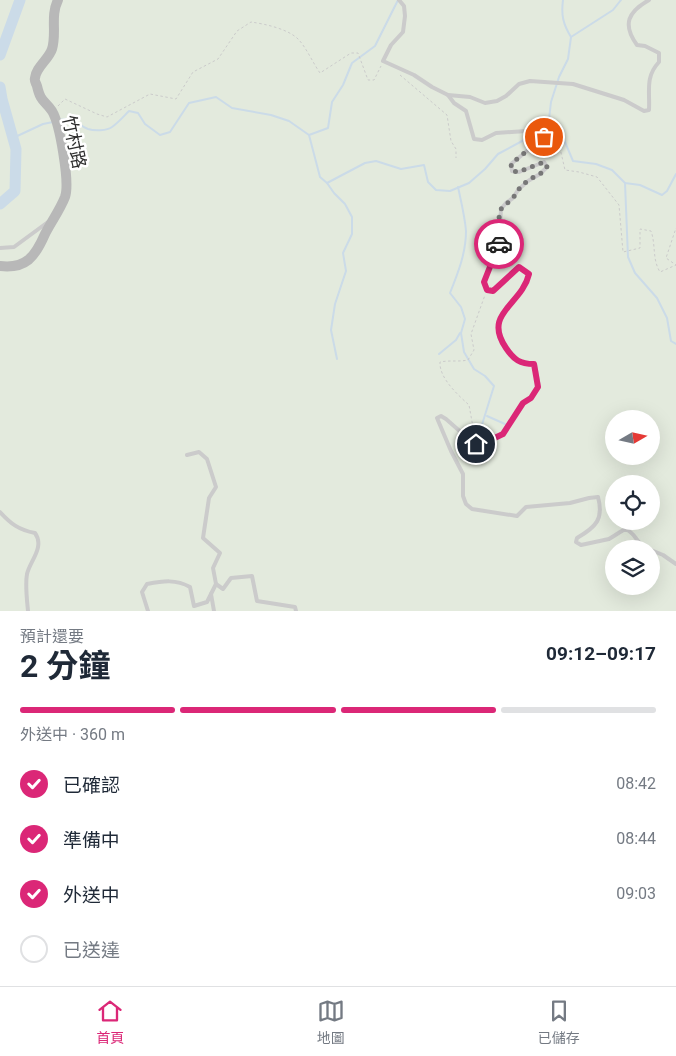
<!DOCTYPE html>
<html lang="zh-TW">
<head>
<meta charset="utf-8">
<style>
  :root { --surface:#fff; --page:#f6f6f7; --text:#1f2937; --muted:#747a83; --line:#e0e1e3; --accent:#db2777 }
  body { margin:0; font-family:Roboto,"Noto Sans TC",sans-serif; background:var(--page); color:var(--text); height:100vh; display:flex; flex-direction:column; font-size:19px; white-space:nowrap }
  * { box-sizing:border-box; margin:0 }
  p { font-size:16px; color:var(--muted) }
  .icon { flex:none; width:28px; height:28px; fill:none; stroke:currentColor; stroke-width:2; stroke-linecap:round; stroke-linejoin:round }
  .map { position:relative; height:611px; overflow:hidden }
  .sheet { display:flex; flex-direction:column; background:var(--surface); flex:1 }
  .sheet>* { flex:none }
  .needle { width:32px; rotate:81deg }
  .tools { position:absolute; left:605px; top:410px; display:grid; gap:10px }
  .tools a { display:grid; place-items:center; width:55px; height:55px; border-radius:50%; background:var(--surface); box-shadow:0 5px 20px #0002; font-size:25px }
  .pin { position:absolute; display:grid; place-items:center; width:42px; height:42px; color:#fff; margin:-21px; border:2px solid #fff; border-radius:50%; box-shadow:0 1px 5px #0007 }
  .courier { position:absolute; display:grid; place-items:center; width:50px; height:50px; margin:-25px; border:4px solid #db2777; border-radius:50%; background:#fff; color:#222; box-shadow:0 1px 6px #0007 }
  .head em { font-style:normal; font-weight:700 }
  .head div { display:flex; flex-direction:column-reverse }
  .head { display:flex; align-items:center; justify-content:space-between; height:85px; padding:0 20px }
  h1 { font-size:32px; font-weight:700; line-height:38px }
  .bar { display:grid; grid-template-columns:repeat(4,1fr); gap:8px 5px; align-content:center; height:60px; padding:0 20px }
  .bar i { height:6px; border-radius:4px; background:var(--line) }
  .bar .active { background:var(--accent) }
  .bar p { grid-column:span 4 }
  ol { padding:0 20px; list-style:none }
  li { display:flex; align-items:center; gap:15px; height:55px }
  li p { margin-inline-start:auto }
  li .icon { padding:5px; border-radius:50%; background:var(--accent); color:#fff; stroke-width:4 }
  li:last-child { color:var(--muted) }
  li i { width:28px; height:28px; border:2px solid var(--line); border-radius:50% }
  .tab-bar { display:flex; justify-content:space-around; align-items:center; height:70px; border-top:1px solid var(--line); background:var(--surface); font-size:14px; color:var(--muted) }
  .tab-bar a { display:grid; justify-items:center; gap:2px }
  .tab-bar .active { color:var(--accent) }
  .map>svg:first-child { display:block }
  .green { fill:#e3eadd; fill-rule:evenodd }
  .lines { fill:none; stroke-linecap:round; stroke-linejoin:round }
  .stream { stroke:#cbdbe8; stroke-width:2 }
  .river { stroke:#cbdbe8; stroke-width:11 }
  .path { stroke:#cbcbcb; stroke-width:1; stroke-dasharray:2.5 2.5; stroke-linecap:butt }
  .lane { stroke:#cbcbcb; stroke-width:4 }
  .secondary { stroke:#b8b8b8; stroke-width:10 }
  .done { stroke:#777; stroke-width:5; stroke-dasharray:0 9 }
  .route { stroke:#db2777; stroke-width:6 }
  .labels { text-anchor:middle; stroke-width:5; stroke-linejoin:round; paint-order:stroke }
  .street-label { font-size:18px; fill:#2e2e2e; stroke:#fff }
</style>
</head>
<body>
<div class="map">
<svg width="676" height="611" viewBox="0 0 676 611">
  <rect width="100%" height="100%" fill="#fff"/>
  <path class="green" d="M0 0H676V611H0ZM614 419H651V456H614ZM614 484H651V521H614ZM614 549H651V586H614Z"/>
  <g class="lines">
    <g class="stream">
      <path d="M563 0C561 15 563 24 571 37"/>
      <path d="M60 120C78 116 75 124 88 129 94 131 107 131 112 127 118 123 124 116 129 111L138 113 145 124 160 135 170 132 189 103 216 97 232 108 271 115 289 121 309 135 320 177 327 183 365 163 376 161 401 169 424 165 428 182 436 190 450 191 469 183 485 169 498 154 524 140 545 135 555 125 562 135 573 161 596 164 612 170 625 183 640 185 662 195 667 191 676 174"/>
      <polyline points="555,125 549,119 551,102 559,77 568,59 571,37 613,10 621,0"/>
      <polyline points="309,135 328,128 332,102 343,85 352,63 375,46 398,0"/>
      <polyline points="13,138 43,124 53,122"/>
      <polyline points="327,183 334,193 345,204 352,217 352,234 343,253 346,271 335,304 331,330 337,359"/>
      <polyline points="625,183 628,257 635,273 657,298 667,318 671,341 676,344"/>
      <path d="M458 187C461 201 465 217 466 231 466 253 458 273 450 293L461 307 465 319 461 333 464 352 474 369 485 376 494 386 480 431 482 440"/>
      <polyline points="439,354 456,340 460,333"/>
      <polyline points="487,416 505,424"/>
    </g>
    <g class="river">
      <polyline points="0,55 20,0"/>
      <polyline points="0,87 2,99 16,149 15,191 0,204"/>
    </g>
    <g class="path">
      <polyline points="400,75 447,115 451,141 456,149 456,158"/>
      <path d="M58 106 65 99 97 114 107 117 150 94 176 99 193 72 218 59 237 31 251 22C265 24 289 29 299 40 307 49 313 63 320 73L351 53H358L368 80H374L381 66"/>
      <path d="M546 129 557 135 565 170 579 172 597 177 619 205 623 252 640 248V229L651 231C656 245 652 259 660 272L676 265 666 258 676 228"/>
      <path d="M475 438 469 405C458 395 439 378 440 362 450 360 459 362 468 360L474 350 471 334 485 295"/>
    </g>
    <g class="lane">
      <path d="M399 0 404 6 405 16 403 32 391 45 383 61 414 75 432 87 448 95 454 103 466 111 474 139 482 140 496 133 541 130 544 137 511 164 512 171 519 172 544 162 547 167 540 174 528 181 518 190 513 198 506 203 501 209 499 243 484 282 487 290 493 291 519 267 529 274C522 305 481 313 506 348 514 360 520 364 535 364L539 387 531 398 523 403 503 434 482 444H476L471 441 446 419 441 416 437 418 451 451 463 474V496L466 504 472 509 517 516 526 507 570 503 589 498 598 497C604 519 596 527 577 538L576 542 581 545 609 539 625 529C638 534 634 543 649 549"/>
      <path d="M448 95 470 97 485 103 497 101 506 96 519 84 530 81 573 84 624 100 644 111 649 110C650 91 645 77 659 62V53L645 46 637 45C622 24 628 12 649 0"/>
      <polyline points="0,248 14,247 48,222"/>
      <path d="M0 512C11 524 19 530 35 533 45 547 30 561 27 574 25 585 27 600 28 611"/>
      <polyline points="651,550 663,555 676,564"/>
      <polyline points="216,584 223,589 231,578 252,576 257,601 295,607 296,611"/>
      <polyline points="211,594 214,611"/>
      <path d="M148 611 142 592 147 584C163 581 176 579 190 587L194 606 207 602 216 584 213 568 220 553 203 538 209 498 216 487 207 459 199 452 187 455"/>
    </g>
    <path class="secondary" d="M0 266C26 269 35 257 45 234 51 222 60 210 65 197 70 183 60 124 52 111 44 99 41 103 37 86 36 83 34 81 35 78 36 67 49 59 52 49 57 33 50 16 58 0"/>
  </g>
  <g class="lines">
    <polyline class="done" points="499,244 501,226 499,218 501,209 513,198 518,190 528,180 540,174 547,167 544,162 518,172 512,171 511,164 544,137"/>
    <path class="route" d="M476 444H482L503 434 523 403 531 398 538 387 534 364C520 364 514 360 506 348 482 313 522 305 529 274L519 267 493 291 487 290 484 282 499 244"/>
  </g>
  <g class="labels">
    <g class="street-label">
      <text transform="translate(74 142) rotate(78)" y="6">竹村路</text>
    </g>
  </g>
</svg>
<div class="tools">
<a><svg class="needle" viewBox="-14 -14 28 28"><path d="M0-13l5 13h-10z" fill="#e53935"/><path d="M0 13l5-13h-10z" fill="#747a83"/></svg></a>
<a><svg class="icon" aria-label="locate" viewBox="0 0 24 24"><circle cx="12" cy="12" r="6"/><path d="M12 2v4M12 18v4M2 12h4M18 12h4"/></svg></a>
<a><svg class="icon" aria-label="layers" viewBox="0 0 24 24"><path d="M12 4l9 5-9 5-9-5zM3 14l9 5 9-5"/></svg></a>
</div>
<div class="pin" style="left:544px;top:137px;background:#ea580c"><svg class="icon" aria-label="bag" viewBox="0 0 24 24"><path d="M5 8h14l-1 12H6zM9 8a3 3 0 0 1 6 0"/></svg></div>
<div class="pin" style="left:476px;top:444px;background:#1f2937"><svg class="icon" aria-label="home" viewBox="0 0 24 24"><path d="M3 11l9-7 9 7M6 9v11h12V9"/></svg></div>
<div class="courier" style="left:499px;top:244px"><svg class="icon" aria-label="car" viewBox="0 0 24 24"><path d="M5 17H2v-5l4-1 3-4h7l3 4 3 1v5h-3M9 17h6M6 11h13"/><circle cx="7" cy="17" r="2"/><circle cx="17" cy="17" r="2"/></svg></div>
</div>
<section class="sheet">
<div class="head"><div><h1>2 分鐘</h1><p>預計還要</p></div><em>09:12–09:17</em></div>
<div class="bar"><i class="active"></i><i class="active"></i><i class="active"></i><i></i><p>外送中 · 360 m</p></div>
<ol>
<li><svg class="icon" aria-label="check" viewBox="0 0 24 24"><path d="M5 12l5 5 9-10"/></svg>已確認<p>08:42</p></li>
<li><svg class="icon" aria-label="check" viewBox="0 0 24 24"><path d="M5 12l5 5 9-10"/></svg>準備中<p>08:44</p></li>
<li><svg class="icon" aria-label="check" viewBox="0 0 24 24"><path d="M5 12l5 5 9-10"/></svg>外送中<p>09:03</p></li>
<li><i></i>已送達</li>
</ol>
</section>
<nav class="tab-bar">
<a class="active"><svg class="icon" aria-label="home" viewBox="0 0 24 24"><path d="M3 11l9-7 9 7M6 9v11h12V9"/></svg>首頁</a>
<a><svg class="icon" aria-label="map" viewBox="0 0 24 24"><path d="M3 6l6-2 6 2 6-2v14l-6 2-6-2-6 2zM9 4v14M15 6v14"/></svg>地圖</a>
<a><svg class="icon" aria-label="saved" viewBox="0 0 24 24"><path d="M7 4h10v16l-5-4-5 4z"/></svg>已儲存</a>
</nav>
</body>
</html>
